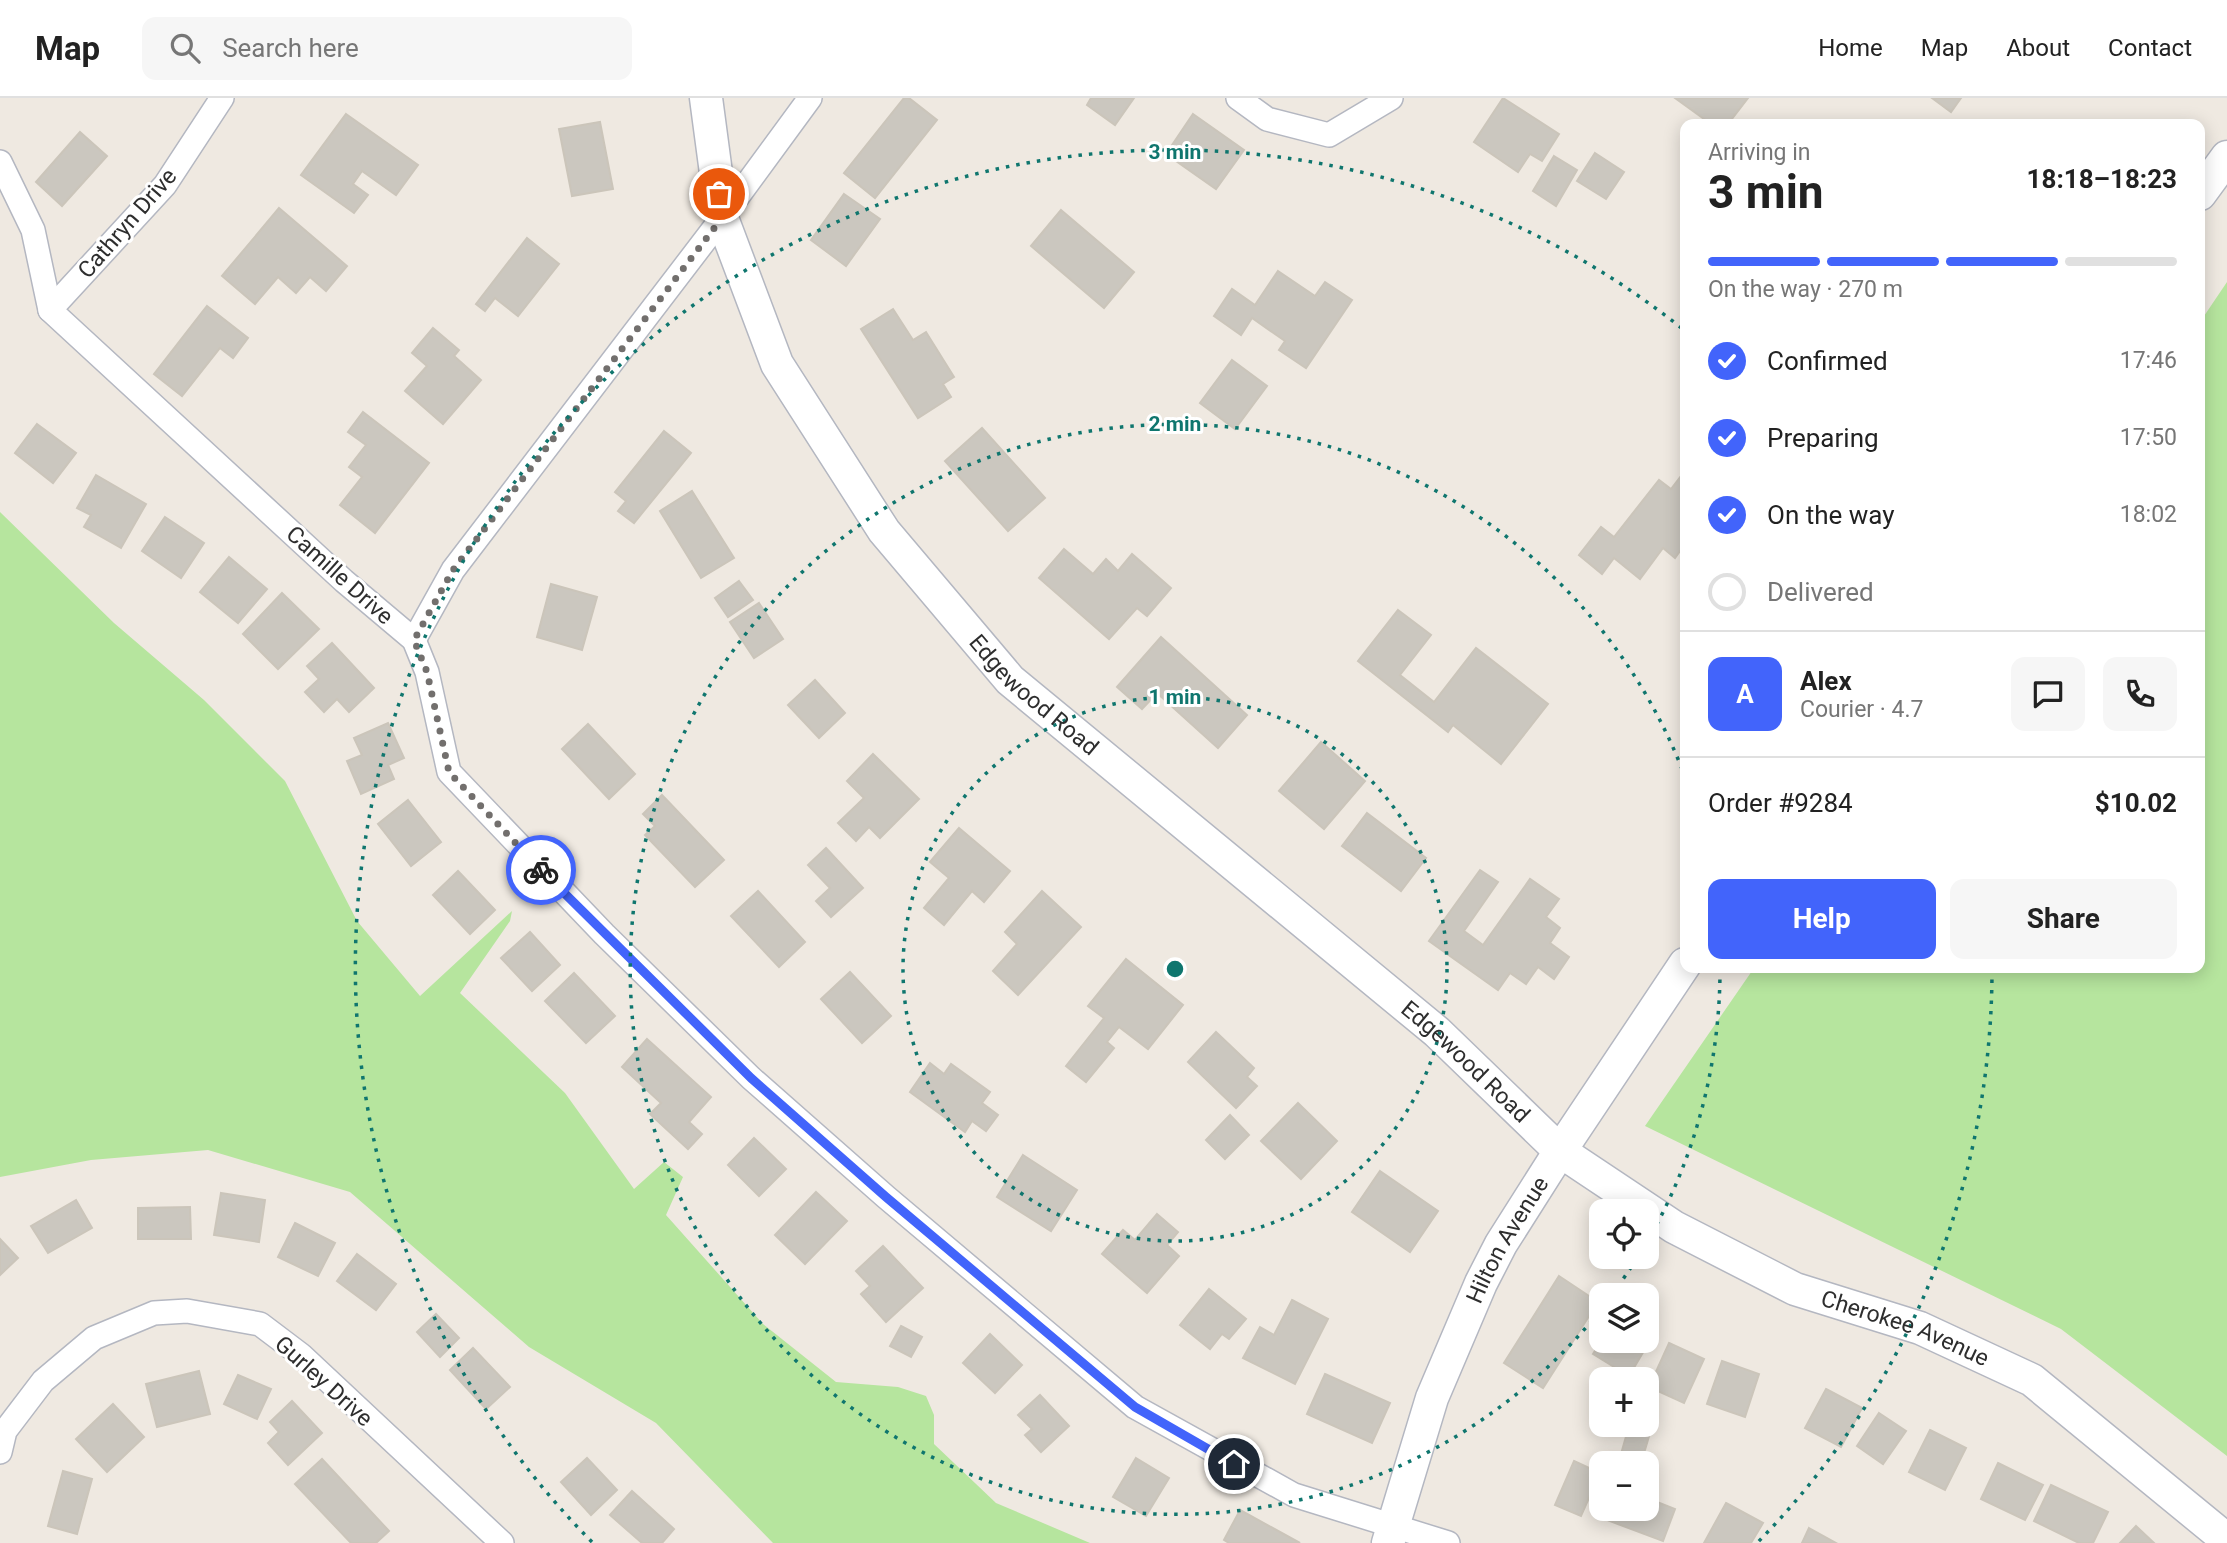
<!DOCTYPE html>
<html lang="en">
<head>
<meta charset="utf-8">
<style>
  :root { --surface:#fff; --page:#f6f6f6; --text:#222; --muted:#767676; --line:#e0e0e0; --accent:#4264fb }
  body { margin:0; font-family:Roboto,sans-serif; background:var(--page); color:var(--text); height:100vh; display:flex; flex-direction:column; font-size:26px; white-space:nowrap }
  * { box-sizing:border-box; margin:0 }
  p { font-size:23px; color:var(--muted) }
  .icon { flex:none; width:38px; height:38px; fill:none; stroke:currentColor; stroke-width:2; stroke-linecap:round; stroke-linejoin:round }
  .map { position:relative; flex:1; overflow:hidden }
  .sheet { position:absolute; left:1680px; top:21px; width:525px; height:854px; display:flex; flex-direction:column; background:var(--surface); border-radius:14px; box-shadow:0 4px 18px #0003 }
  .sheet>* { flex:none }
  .buttons { position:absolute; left:1589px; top:1101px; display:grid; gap:14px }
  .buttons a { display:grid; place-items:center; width:70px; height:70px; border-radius:14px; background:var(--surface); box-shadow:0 4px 18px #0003; font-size:35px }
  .pin { position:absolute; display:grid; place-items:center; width:60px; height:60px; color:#fff; margin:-30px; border:4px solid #fff; border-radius:50%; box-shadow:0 2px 7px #0007 }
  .courier { position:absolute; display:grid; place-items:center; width:70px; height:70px; margin:-35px; border:5px solid #4264fb; border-radius:50%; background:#fff; color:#222; box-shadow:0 2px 9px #0007 }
  .headline em { font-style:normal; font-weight:700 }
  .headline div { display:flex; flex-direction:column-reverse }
  .headline { display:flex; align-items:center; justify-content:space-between; height:119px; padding:0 28px }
  h1 { font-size:46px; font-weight:700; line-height:52px }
  .bar { display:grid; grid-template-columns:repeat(4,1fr); gap:10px 7px; align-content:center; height:84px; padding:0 28px }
  .bar i { height:9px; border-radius:5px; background:var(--line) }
  .bar .selected { background:var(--accent) }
  .bar p { grid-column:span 4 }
  .line { display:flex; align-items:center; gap:18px; padding:0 28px; border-top:2px solid var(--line) }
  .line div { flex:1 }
  .round { display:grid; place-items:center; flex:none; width:74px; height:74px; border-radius:14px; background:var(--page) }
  ol { padding:0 28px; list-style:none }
  li { display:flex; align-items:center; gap:21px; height:77px }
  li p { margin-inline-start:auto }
  li .icon { padding:7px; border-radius:50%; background:var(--accent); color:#fff; stroke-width:4 }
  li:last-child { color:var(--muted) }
  li i { width:38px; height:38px; border:4px solid var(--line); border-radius:50% }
  .cta { display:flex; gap:14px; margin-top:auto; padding:14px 28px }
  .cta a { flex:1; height:80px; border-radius:14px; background:var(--accent); color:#fff; font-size:28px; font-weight:700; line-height:80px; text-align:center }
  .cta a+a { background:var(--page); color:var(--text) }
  header { display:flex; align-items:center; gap:42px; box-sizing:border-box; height:98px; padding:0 35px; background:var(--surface); border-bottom:2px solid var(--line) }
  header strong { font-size:33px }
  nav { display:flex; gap:38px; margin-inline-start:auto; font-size:24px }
  .search { width:490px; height:63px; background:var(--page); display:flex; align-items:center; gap:18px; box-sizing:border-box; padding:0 24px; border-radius:14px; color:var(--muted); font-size:26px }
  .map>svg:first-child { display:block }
  .green { fill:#b6e59e }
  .building { fill:#cbc7bf; stroke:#cbc5ba; stroke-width:2 }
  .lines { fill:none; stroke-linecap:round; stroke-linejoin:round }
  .street-casing { stroke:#b4b7c1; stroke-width:26 }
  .secondary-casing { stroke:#b4b7c1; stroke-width:35 }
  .street { stroke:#fff; stroke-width:23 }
  .secondary { stroke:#fff; stroke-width:32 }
  .done { stroke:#726f6d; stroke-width:7; stroke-dasharray:0 12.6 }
  .route { stroke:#4264fb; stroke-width:9 }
  .ring { fill:none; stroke:#0f766e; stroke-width:3.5; stroke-dasharray:3.5 7 }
  .labels { text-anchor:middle; stroke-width:6; stroke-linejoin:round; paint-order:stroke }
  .street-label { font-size:23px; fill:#2e2e2e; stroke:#fff }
  .centre { fill:#0f766e; stroke:#fff; stroke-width:3.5 }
  .ring-label { font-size:21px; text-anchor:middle; font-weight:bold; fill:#0f766e; stroke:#fff; stroke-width:6; stroke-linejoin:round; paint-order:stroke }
</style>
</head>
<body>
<header>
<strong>Map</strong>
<div class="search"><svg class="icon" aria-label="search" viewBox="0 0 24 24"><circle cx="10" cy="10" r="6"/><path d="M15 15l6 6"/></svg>Search here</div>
<nav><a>Home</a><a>Map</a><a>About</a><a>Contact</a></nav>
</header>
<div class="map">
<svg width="2227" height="1445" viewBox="0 0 2227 1445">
  <rect width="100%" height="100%" fill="#efe9e1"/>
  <g class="green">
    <polygon points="2227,184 2227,1358 2061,1231 1645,1028 1754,870 2200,870 2200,224"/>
    <polygon points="0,414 114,525 204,602 285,683 357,823 420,898 512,813 510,823 460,895 565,995 634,1091 664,1064 683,1079 666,1117 763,1226 836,1284 898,1289 926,1298 934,1317 934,1346 996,1405 1090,1445 773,1445 656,1325 529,1249 350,1094 208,1052 91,1062 0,1079"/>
  </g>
  <g class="building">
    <polygon points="904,0 909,0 937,22 875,100 844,75"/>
    <polygon points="1091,0 1134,0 1115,27 1087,7"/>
    <polygon points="1503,0 1559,36 1542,63 1530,56 1518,74 1474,44"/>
    <polygon points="1675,0 1748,0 1728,26 1711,26"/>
    <polygon points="1932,0 1961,0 1951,14"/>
    <polygon points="346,16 418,67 396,97 362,73 353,86 368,97 354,115 301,77"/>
    <polygon points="1193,16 1244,52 1216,91 1166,56"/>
    <polygon points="600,24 613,91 572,98 559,31"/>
    <polygon points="80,34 107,58 62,108 36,84"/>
    <polygon points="1595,55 1624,74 1606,101 1577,83"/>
    <polygon points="1554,58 1577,72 1556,108 1533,93"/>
    <polygon points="844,96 880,121 846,168 811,142"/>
    <polygon points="279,110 347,168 326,193 310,179 296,195 278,179 255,206 222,178"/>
    <polygon points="1061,112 1134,174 1104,210 1031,148"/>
    <polygon points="527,140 559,166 518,218 495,200 485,213 476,206"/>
    <polygon points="1278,173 1315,198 1325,184 1352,202 1306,270 1279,252 1285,243 1252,220 1241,237 1214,218 1232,191 1255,207"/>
    <polygon points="207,208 248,240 233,260 220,250 182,298 154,276"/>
    <polygon points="893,211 913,242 926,234 954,279 943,286 951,299 918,320 861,231"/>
    <polygon points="433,230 459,252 454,258 481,282 443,326 405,293 427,268 412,255"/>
    <polygon points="1232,262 1267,288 1235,331 1200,305"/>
    <polygon points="363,314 429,365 375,435 340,407 362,379 349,369 366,347 348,334"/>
    <polygon points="37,326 76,355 53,385 15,355"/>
    <polygon points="982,330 1045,400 1008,433 945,363"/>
    <polygon points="664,333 691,355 634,425 618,413 626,403 615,394"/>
    <polygon points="96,377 146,406 121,450 84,429 91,417 77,410"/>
    <polygon points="1681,378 1685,382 1685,446 1675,460 1663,450 1640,481 1614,460 1602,476 1579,457 1601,429 1614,439 1659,382 1671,391"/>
    <polygon points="692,393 734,460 701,480 660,413"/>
    <polygon points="165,419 204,445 181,480 142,453"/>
    <polygon points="1064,451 1093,476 1106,461 1118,473 1132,456 1171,490 1147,518 1137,510 1109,541 1039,480"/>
    <polygon points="229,459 267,491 238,525 200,494"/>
    <polygon points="739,483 753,502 728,519 715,500"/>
    <polygon points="551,486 597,499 582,552 537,539"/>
    <polygon points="282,495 319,531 278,571 243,536"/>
    <polygon points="759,505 783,541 754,560 730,524"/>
    <polygon points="1398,512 1431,537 1400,577 1434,604 1476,550 1548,606 1501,666 1453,627 1448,634 1358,563"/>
    <polygon points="1161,539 1247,617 1218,650 1157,595 1142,611 1117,589"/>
    <polygon points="332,545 374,590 349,614 337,601 324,614 305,594 319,581 307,568"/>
    <polygon points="815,582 845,615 819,640 788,607"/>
    <polygon points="388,625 404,660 388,667 394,681 361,696 347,663 362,657 354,640"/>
    <polygon points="588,626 635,676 609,701 562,651"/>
    <polygon points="1321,644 1365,683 1324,731 1279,693"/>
    <polygon points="873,656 919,701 880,740 869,729 856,743 838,725 864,700 847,683"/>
    <polygon points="662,697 724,762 695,789 645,737 655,728 643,716"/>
    <polygon points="408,702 441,744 411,768 378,726"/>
    <polygon points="1367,715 1426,760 1401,793 1342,748"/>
    <polygon points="959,730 1010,773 984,804 972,793 944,827 924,810 949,780 930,764"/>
    <polygon points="826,750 863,790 831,819 816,803 830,790 808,767"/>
    <polygon points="1480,772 1498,784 1464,833 1483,847 1530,781 1559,801 1546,819 1560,830 1550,845 1569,859 1554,881 1538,869 1526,886 1510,875 1498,892 1429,843"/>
    <polygon points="458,773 495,812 470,836 433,797"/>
    <polygon points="758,793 805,844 779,869 731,818"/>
    <polygon points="1042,793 1081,829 1018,897 993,873 1017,846 1005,834"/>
    <polygon points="530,834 560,867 532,893 501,860"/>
    <polygon points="1126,861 1183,907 1148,951 1119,929 1107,944 1114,950 1086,984 1066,968 1104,920 1088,908"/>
    <polygon points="850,874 891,918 862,945 821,901"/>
    <polygon points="574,875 615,918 586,945 545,903"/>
    <polygon points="1216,934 1254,970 1247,979 1257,988 1236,1010 1188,964"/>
    <polygon points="647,941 711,999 689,1024 702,1036 688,1051 650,1016 661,1005 622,969"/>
    <polygon points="930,965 944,976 951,966 990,994 982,1005 998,1017 986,1033 972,1023 965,1034 910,994"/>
    <polygon points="1298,1005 1337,1043 1301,1081 1261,1043"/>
    <polygon points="1230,1017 1249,1037 1225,1061 1206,1042"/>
    <polygon points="754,1040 786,1071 759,1098 728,1067"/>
    <polygon points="1023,1057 1077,1092 1051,1133 997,1099"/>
    <polygon points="1380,1073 1438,1113 1410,1154 1352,1114"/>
    <polygon points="816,1094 847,1123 805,1166 775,1137"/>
    <polygon points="221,1095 265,1102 259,1144 214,1137"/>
    <polygon points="76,1102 92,1130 48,1155 31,1128"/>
    <polygon points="190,1109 191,1141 138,1141 138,1110"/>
    <polygon points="1157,1116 1178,1134 1167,1147 1179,1158 1147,1195 1102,1156 1123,1132 1135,1142"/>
    <polygon points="295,1125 335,1145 318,1178 278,1159"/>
    <polygon points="0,1141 18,1160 0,1177"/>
    <polygon points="883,1148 923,1190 886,1224 861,1196 870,1188 856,1173"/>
    <polygon points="357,1156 396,1186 376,1212 337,1183"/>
    <polygon points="1559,1178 1598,1204 1543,1290 1504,1265"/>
    <polygon points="1209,1191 1246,1221 1229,1241 1222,1236 1210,1251 1180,1227"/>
    <polygon points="1292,1202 1328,1221 1295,1286 1243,1260 1260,1229 1274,1237"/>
    <polygon points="436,1216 459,1240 440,1259 417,1234"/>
    <polygon points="901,1228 922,1239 911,1259 890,1248"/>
    <polygon points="1647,1229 1655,1234 1629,1278 1593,1256 1602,1242 1647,1242"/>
    <polygon points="990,1236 1022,1267 995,1295 963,1265"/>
    <polygon points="1669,1245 1704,1261 1684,1305 1649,1289"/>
    <polygon points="473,1250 510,1289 486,1311 450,1272"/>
    <polygon points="1722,1263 1759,1276 1745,1319 1707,1306"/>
    <polygon points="199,1273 210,1316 157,1329 146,1286"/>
    <polygon points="1325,1276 1390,1305 1372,1345 1307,1316"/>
    <polygon points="238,1277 271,1291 257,1321 224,1306"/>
    <polygon points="1826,1291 1862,1310 1841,1349 1805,1330"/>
    <polygon points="1040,1297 1069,1328 1041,1354 1025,1337 1032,1331 1018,1317"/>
    <polygon points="292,1303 322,1335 288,1367 268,1345 279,1334 270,1324"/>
    <polygon points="113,1306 144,1339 107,1374 76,1341"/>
    <polygon points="1879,1315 1906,1333 1883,1366 1857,1348"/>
    <polygon points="1629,1328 1650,1335 1642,1362 1621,1356"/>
    <polygon points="1930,1332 1966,1350 1945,1392 1909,1374"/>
    <polygon points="587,1360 617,1392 591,1417 561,1384"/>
    <polygon points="1136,1360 1169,1380 1146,1418 1113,1399"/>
    <polygon points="322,1361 389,1433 376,1445 351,1445 295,1386"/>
    <polygon points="1574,1363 1600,1375 1581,1418 1555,1407"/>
    <polygon points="1998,1365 2043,1387 2025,1422 1981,1401"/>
    <polygon points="63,1373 92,1381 77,1436 48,1428"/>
    <polygon points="2051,1387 2108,1414 2093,1445 2079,1445 2034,1423"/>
    <polygon points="632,1393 674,1431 662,1445 642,1445 610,1417"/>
    <polygon points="1647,1400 1675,1411 1663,1443 1607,1422 1611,1410 1647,1410"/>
    <polygon points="1726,1405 1763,1425 1751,1445 1704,1445"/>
    <polygon points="1240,1412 1300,1445 1229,1445 1224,1442"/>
    <polygon points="2136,1428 2154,1445 2120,1445"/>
    <polygon points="1809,1430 1836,1445 1802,1445"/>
  </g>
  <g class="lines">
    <g class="street-casing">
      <g id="street">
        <polyline points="1238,0 1267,21 1329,37 1391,0"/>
        <polyline points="0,64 33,132 50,212 344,483 414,542 427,574 449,674 604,836 751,980 886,1099 1135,1309 1294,1397 1448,1445"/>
        <polyline points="50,212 165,87 222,0"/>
        <polyline points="414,542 453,472 722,120 810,0"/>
        <polyline points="0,1354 5,1333 43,1283 94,1240 154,1215 187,1213 260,1226 301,1257 502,1445"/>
      </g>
    </g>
    <g class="secondary-casing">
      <g id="secondary">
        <path id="s1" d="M706 0 722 120 777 266 884 433 1010 582 1437 934 1560 1053 1674 1129 1795 1191 1920 1230 2032 1282 2227 1442"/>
        <polyline points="2200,96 2227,59"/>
        <path id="s2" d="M1388 1445 1432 1300 1481 1185 1501 1146 1560 1053 1685 866"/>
      </g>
    </g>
    <use href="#street" class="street"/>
    <use href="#secondary" class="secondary"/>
  </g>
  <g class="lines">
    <polyline class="done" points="541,772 449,674 427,574 414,542 453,472 722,120 719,96"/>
    <polyline class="route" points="541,772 751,980 886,1099 1135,1309 1234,1366"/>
  </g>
  <g class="ring">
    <circle cx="1175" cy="871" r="272"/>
    <path d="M1637 1160A545 545 0 0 1 1613 1195M1599 1214A545 545 0 1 1 1684 676M1720 871A545 545 0 0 1 1647 1144"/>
    <path d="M592 1444A817 817 0 0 1 1684 232M1992 871A817 817 0 0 1 1758 1444"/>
  </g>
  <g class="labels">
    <g class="street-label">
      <text transform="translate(127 125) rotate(-49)" y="8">Cathryn Drive</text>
      <text transform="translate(340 477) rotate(42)" y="8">Camille Drive</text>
      <text dy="8" stroke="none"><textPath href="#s1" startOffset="698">Edgewood Road</textPath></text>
      <text dy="8" stroke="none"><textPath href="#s1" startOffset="1265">Edgewood Road</textPath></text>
      <text dy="8" stroke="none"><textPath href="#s2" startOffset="327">Hilton Avenue</textPath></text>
      <text dy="8" stroke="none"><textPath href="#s1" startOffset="1785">Cherokee Avenue</textPath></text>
      <text transform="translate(324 1283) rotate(42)" y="8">Gurley Drive</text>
    </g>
  </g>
  <circle cx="1175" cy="871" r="10" class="centre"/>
  <g class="ring-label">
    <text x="1175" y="61">3 min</text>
    <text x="1175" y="333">2 min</text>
    <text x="1175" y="606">1 min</text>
  </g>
</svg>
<div class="buttons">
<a><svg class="icon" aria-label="locate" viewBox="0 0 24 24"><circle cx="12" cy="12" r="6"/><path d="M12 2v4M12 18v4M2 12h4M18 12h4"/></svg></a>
<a><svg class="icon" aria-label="layers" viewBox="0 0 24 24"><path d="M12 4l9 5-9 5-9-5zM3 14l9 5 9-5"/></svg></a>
<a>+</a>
<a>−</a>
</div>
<div class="pin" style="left:719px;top:96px;background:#ea580c"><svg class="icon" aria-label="bag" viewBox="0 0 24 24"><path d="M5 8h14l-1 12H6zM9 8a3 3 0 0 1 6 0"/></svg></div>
<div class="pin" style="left:1234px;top:1366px;background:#1f2937"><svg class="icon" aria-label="home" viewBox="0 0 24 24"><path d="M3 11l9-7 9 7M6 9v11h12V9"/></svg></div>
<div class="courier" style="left:541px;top:772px"><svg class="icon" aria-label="bike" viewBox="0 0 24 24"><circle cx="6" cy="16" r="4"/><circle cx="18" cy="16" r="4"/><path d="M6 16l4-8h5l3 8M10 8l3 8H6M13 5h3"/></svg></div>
<section class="sheet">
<div class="headline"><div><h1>3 min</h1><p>Arriving in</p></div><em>18:18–18:23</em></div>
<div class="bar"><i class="selected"></i><i class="selected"></i><i class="selected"></i><i></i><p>On the way · 270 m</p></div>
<ol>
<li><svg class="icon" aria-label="check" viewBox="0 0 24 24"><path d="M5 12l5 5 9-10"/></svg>Confirmed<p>17:46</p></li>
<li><svg class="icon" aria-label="check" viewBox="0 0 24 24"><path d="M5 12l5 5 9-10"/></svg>Preparing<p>17:50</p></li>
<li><svg class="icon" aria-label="check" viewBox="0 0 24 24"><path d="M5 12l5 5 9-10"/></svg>On the way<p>18:02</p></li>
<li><i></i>Delivered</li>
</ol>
<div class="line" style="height:126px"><b class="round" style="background:var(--accent);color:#fff">A</b><div><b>Alex</b><p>Courier · 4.7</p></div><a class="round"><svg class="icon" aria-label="chat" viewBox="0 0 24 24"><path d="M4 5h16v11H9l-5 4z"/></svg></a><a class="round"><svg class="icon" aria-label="phone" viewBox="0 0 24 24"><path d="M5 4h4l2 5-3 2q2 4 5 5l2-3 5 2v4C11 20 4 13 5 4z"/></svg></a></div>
<div class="line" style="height:91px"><div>Order #9284</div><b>$10.02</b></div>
<div class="cta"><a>Help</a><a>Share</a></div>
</section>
</div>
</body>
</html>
